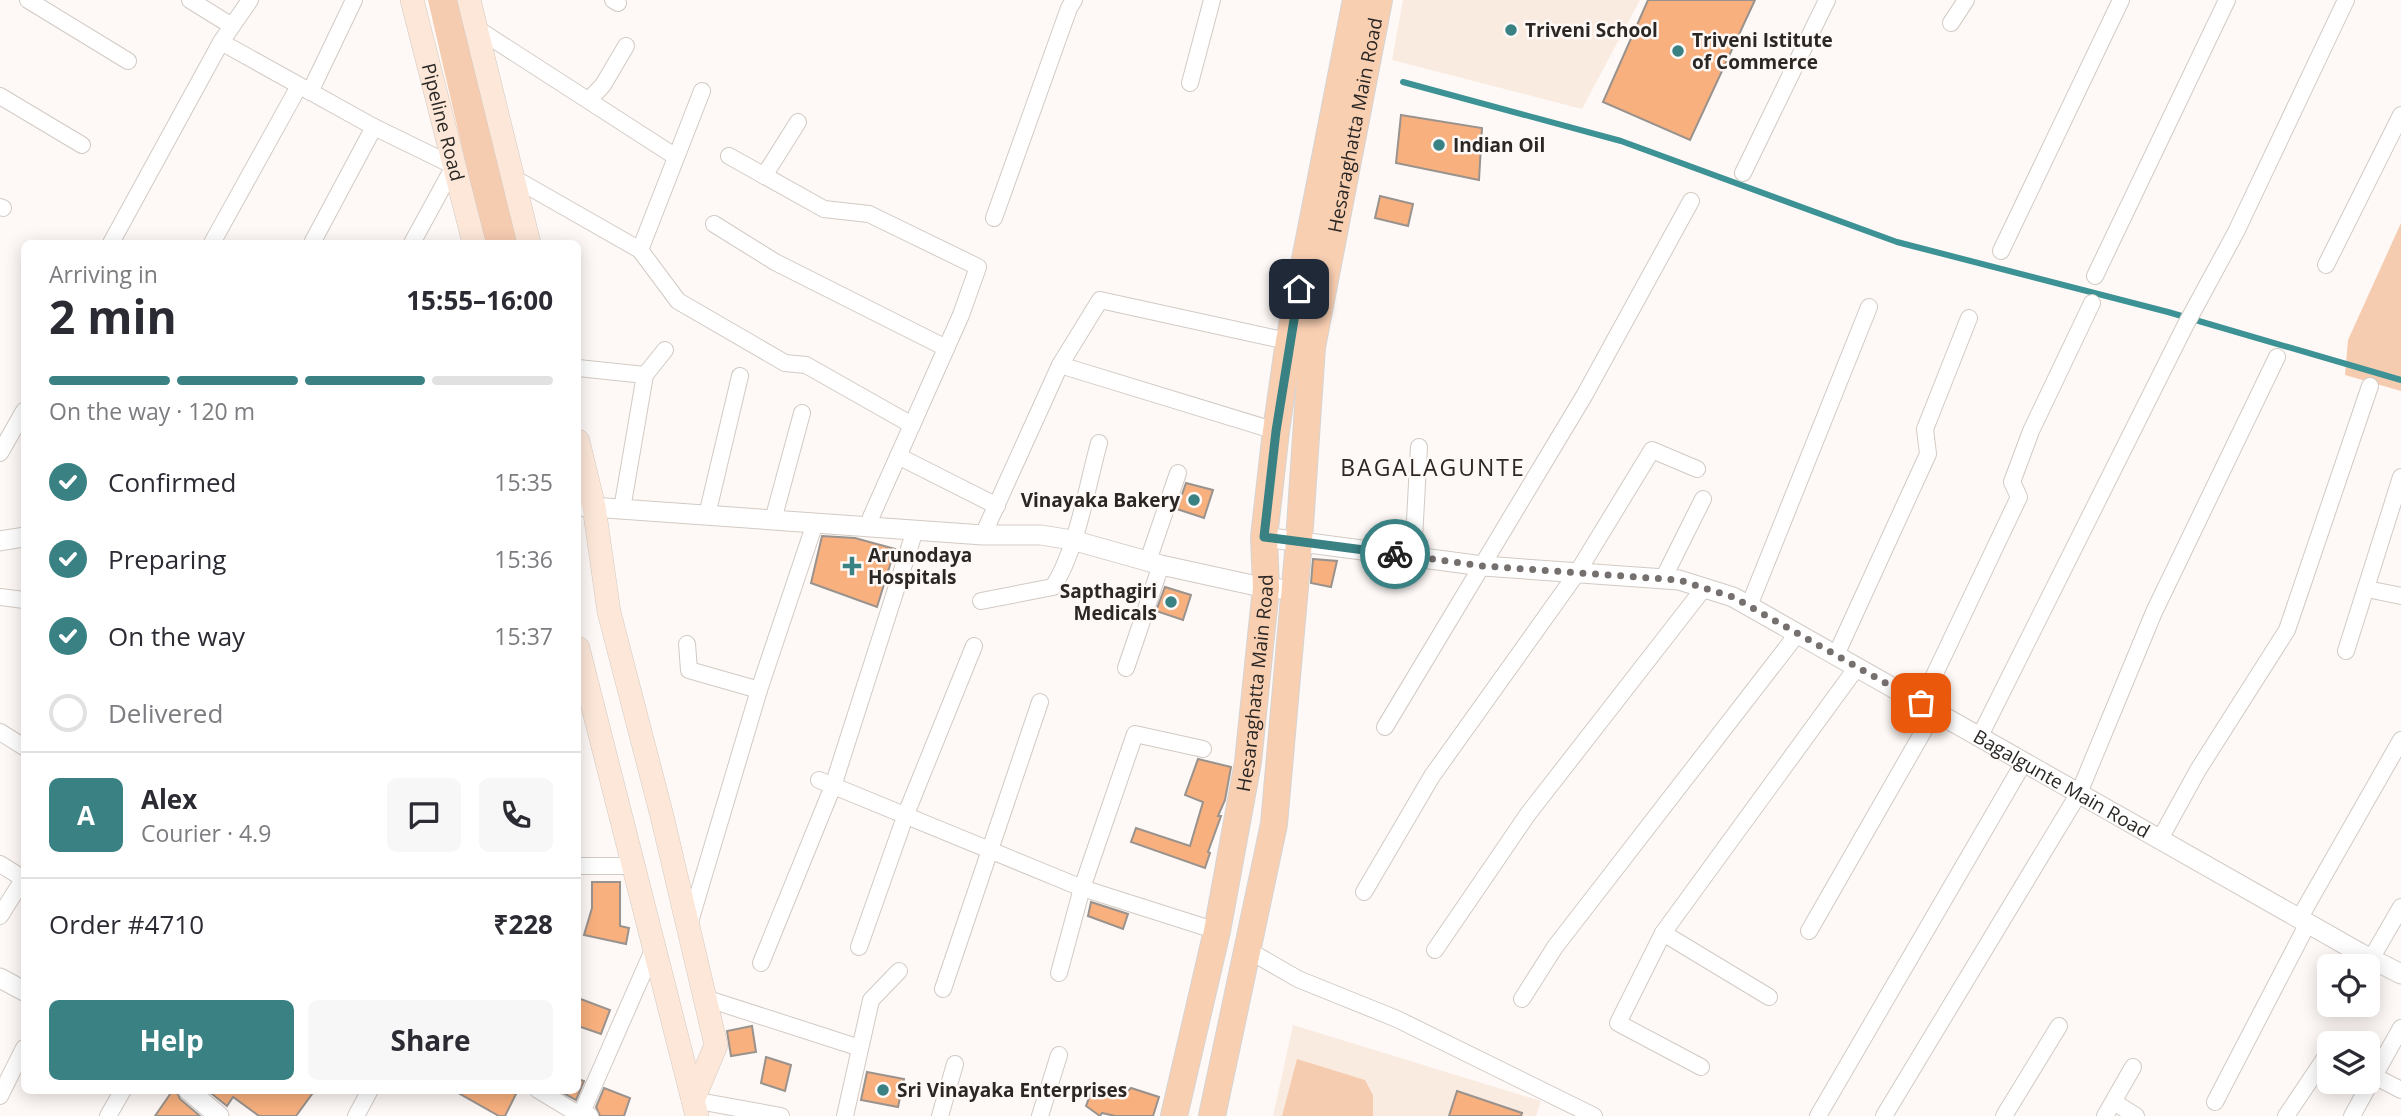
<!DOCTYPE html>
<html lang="en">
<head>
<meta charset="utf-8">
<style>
  :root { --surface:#fff; --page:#f7f7f7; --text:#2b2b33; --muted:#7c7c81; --line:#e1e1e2; --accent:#398183 }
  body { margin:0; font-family:"Open Sans",sans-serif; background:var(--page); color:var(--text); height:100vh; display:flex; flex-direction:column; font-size:26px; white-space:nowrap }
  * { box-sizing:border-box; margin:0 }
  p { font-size:23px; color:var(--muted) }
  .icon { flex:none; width:38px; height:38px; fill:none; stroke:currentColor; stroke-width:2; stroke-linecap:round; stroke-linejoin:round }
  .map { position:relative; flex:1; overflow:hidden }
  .panel { position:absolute; left:21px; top:240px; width:560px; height:854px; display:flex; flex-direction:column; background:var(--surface); border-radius:10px; box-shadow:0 4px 18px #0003 }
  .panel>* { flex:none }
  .tools { position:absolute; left:2317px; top:954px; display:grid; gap:14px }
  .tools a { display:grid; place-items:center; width:63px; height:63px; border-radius:10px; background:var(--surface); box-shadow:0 4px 18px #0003; font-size:35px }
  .pin { position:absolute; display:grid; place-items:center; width:60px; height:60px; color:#fff; margin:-30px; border-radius:14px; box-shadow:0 4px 10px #0006 }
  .courier { position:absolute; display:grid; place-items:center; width:70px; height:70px; margin:-35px; border:5px solid #398183; border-radius:50%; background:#fff; color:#222; box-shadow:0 2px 9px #0007 }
  .headline em { font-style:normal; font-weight:700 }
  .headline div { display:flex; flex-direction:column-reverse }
  .headline { display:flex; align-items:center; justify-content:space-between; height:119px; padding:0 28px }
  h1 { font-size:46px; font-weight:700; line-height:52px }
  .bar { display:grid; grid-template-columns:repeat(4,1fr); gap:10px 7px; align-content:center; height:84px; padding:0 28px }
  .bar i { height:9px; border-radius:5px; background:var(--line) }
  .bar .on { background:var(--accent) }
  .bar p { grid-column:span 4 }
  .line { display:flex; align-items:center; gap:18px; padding:0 28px; border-top:2px solid var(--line) }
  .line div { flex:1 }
  .round { display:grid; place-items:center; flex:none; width:74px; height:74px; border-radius:10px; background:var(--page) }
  ol { padding:0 28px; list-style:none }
  li { display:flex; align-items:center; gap:21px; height:77px }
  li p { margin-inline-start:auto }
  li .icon { padding:7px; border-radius:50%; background:var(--accent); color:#fff; stroke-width:4 }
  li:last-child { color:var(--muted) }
  li i { width:38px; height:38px; border:4px solid var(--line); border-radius:50% }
  .button { display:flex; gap:14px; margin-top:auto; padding:14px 28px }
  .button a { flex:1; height:80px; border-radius:10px; background:var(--accent); color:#fff; font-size:28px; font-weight:700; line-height:80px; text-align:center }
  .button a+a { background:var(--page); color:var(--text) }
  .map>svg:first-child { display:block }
  .built { fill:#faebe1 }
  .green { fill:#f6ccb0 }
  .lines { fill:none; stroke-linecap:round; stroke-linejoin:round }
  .stream { stroke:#3c9294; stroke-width:6 }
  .building { fill:#f8b07e; stroke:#99928d; stroke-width:2 }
  .minor-casing { stroke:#d2cac4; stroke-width:18 }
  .tertiary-casing { stroke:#d2cac4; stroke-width:21 }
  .secondary-casing { stroke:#d2cac4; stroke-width:24 }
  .primary-casing { stroke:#d5d4d3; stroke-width:28 }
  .minor { stroke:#fff; stroke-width:16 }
  .tertiary { stroke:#fff; stroke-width:19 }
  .secondary { stroke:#fce7d8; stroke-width:23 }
  .primary { stroke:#f9cfb2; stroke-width:26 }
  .done { stroke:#75706e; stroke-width:7; stroke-dasharray:0 12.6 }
  .route { stroke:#398183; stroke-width:9 }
  .poi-dot { fill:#398183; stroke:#fef9f6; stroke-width:2.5 }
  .labels { text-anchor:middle; stroke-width:5; stroke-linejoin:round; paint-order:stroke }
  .poi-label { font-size:19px; font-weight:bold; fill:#2b2725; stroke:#fef9f6; text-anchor:start }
  .street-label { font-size:19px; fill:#2b2725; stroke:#fef9f6 }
  .quarter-label { font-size:23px; letter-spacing:2px; fill:#2b2725; stroke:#fef9f6 }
</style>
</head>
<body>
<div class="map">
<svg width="2401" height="1116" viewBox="0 0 2401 1116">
  <rect width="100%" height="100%" fill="#fef9f6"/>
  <g class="built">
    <polygon points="1403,0 1640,0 1582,109 1392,60"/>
    <polygon points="1293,1025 1541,1101 1536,1116 1273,1116"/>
  </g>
  <g class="green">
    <polygon points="428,0 463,0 523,243 484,243"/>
    <polygon points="2401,223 2401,391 2345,375 2348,340"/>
    <polygon points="1297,1059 1365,1080 1373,1095 1373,1116 1282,1116"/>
  </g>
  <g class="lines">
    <polyline class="stream" points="1403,82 1621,141 1897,242 2168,312 2401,380"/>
  </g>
  <g class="building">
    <polygon points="1648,0 1755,0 1690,140 1603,102"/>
    <polygon points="1401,115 1482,128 1479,180 1396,163"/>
    <polygon points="1380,196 1413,204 1408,226 1375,218"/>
    <polygon points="1186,483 1213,490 1204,518 1177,509"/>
    <polygon points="822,536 855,538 895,549 877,607 811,583"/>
    <polygon points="1313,559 1337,561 1331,587 1311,583"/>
    <polygon points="1165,587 1191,595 1183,620 1156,611"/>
    <polygon points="1198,759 1231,767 1225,800 1218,816 1221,816 1208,852 1210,853 1205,868 1131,842 1136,828 1190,846 1203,802 1185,795"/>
    <polygon points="592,882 620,882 620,926 629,928 626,944 584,935 592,908"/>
    <polygon points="1091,902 1128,914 1123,929 1088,916"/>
    <polygon points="578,998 610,1010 601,1034 578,1026"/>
    <polygon points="752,1026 756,1052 731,1056 727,1031"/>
    <polygon points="766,1057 791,1065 785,1091 761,1083"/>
    <polygon points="867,1072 904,1079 898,1107 861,1100"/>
    <polygon points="578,1079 584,1081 576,1100 563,1093 564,1090 578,1090"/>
    <polygon points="1106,1087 1126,1093 1131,1088 1159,1097 1153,1116 1115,1116 1102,1113 1100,1116 1086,1106 1092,1090"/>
    <polygon points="604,1088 630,1098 624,1116 600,1116 596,1107"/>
    <polygon points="173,1090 176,1090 180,1099 200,1116 155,1116"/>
    <polygon points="207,1090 315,1090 296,1116 259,1116 233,1097 227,1106"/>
    <polygon points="453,1090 518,1090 505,1116 499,1116"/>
    <polygon points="1457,1091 1522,1113 1521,1116 1449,1116"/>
  </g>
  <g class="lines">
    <g class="minor-casing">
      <g id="minor">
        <polyline points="28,0 128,61"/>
        <polyline points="190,0 232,26"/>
        <polyline points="613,0 618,3"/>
        <polyline points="1951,23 1966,0"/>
        <polyline points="476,28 676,157"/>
        <polyline points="221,42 250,0"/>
        <polyline points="1190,83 1212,0"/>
        <polyline points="310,92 354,0"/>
        <polyline points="0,96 82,145"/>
        <polyline points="589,100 603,85 626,46"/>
        <polyline points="729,156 824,209 869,214 978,267 961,315 871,517 869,527"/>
        <polyline points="1743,173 1827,0"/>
        <polyline points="764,176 798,122"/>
        <polyline points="512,177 640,250 678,301 785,363 806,365 912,425"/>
        <polyline points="0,207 3,208"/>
        <polyline points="994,218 1069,8 1074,0"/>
        <polyline points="714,224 775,262 946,348"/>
        <polyline points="111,243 221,42 374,127 454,166 412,243"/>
        <polyline points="212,243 299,86"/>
        <polyline points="312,243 374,127"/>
        <polyline points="640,250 702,91"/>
        <polyline points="2001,251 2121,0"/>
        <polyline points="2326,265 2401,115"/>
        <polyline points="2095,276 2227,0"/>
        <polyline points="1060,365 1276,431"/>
        <polyline points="578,368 645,375 622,509"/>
        <polyline points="645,375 665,350"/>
        <polyline points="0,453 24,411"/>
        <polyline points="898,456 997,506"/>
        <polyline points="707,515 740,376"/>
        <polyline points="773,520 802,413"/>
        <polyline points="983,535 1060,365 1100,300 1296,343"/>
        <polyline points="1413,557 1419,447"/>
        <polyline points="1148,561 1178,473"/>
        <polyline points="1663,579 1703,499"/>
        <polyline points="2367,589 2401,596"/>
        <polyline points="0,597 24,600"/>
        <path d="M981 601 1053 587C1077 550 1087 486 1099 443"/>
        <polyline points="1749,606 1869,307"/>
        <polyline points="687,644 689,670 759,690 689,925"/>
        <polyline points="2346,651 2401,477"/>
        <polyline points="1836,655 1928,454 1925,429 1969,318"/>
        <polyline points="1126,668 1161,565"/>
        <polyline points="759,690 815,523"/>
        <polyline points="1921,703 2019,497 2012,482 2031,431 2092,303"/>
        <polyline points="1385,727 1584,396 1691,201"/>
        <polyline points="0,732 24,747"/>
        <polyline points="1980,736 2185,326 2236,232 2346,0"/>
        <polyline points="819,780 1082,888 1217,931"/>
        <polyline points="2160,839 2198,770 2287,630 2370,386"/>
        <polyline points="0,864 24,879"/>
        <polyline points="578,866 633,866"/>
        <polyline points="1364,892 1432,776 1577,573 1652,450 1697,469"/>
        <polyline points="0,916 24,878"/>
        <polyline points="2299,919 2401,740"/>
        <polyline points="1809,931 1935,711"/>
        <polyline points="1663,933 1618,1023 1701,1067"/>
        <polyline points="859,947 906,814 974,646"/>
        <polyline points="1246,949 1298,979 1397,1019 1594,1116"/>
        <polyline points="1435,950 1528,814 1704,588"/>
        <polyline points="2371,959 2401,907"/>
        <polyline points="761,963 833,786 915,530"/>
        <polyline points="1059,973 1082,888 1135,734 1203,749"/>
        <polyline points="943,989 1040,702"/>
        <polyline points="1769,997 1663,933 1857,667"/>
        <polyline points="705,998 860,1048"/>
        <polyline points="1522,999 1555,947 1798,633"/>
        <polyline points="2368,1073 2374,1076 2401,1028"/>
        <polyline points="538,1090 573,1111 582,1112"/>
        <polyline points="0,1096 24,1048"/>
        <polyline points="693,1100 781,1116"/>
        <polyline points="2114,1102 2136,1116"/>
        <polyline points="2215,1102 2308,923"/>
        <polyline points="108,1116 123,1090"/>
        <polyline points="356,1116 370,1090"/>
        <polyline points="590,1116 582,1112 654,948"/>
        <polyline points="845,1116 871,1000 899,971"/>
        <polyline points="940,1116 955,1064"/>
        <polyline points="1040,1116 1059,1055"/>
        <polyline points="1818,1116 2024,762"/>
        <polyline points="1884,1116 2079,793 2154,612 2277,357"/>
        <polyline points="2004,1116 2059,1026"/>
        <polyline points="2105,1116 2133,1067"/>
        <polyline points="2286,1116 2329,1052"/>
        <polyline points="2352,1116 2374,1076 2401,1090"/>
      </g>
    </g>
    <g class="tertiary-casing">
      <g id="tertiary">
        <polyline points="578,506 983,535 1041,535 1072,540 1161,565 1266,588 1294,590"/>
        <path id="s1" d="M1264 537 1483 566 1679 580 1733 597 2360 953 2401 974"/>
        <polyline points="0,541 24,537"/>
        <polyline points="0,978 24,991"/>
        <polyline points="188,1090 219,1116"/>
      </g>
    </g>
    <g class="secondary-casing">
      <g id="secondary">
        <path id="s2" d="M412 0 474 243"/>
        <polyline points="469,0 529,243"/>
        <polyline points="578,441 594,507 609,612 662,816 716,1045 693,1100"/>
        <polyline points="578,648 697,1116"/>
      </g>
    </g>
    <g class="primary-casing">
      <g id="primary">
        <path id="s3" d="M1174 1116 1217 931 1248 762 1266 588 1264 537 1276 431 1289 341 1356 0"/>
        <path id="s4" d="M1212 1116 1274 824 1299 541 1312 347 1379 0"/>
      </g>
    </g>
    <use href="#minor" class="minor"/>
    <use href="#tertiary" class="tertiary"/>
    <use href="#secondary" class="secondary"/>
    <use href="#primary" class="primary"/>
  </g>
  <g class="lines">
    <polyline class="done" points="1395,554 1483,566 1679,580 1733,597 1921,703"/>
    <polyline class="route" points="1299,289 1276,431 1264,537 1395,554"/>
  </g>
  <g class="poi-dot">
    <circle cx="1511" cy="30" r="7"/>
    <circle cx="1678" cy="51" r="7"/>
    <circle cx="1439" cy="145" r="7"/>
    <circle cx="1194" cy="500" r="7"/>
    <path d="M848.5 555.5h7v7h7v7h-7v7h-7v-7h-7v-7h7z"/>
    <circle cx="1171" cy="602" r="7"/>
    <circle cx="883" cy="1090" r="7"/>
  </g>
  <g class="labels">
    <g class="poi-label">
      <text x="1525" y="37">Triveni School</text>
      <text x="1692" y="47">Triveni Istitute<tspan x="1692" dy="22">of Commerce</tspan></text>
      <text x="1453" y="152">Indian Oil</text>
      <text x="1180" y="507" text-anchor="end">Vinayaka Bakery</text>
      <text x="868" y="562">Arunodaya<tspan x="868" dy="22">Hospitals</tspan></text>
      <text x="1157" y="598" text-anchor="end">Sapthagiri<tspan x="1157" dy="22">Medicals</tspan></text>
      <text x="897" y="1097">Sri Vinayaka Enterprises</text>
    </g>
    <g class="street-label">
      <text dy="7" stroke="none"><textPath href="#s2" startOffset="126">Pipeline Road</textPath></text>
      <text dy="7" stroke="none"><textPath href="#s4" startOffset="1003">Hesaraghatta Main Road</textPath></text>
      <text dy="7" stroke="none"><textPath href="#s3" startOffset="441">Hesaraghatta Main Road</textPath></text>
      <text dy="7" stroke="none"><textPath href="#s1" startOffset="852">Bagalgunte Main Road</textPath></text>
    </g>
    <g class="quarter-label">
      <text x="1433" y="476">BAGALAGUNTE</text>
    </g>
  </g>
</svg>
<div class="tools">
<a><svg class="icon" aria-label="locate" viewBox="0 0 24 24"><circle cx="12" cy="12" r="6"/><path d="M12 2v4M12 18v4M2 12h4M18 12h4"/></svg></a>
<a><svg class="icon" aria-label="layers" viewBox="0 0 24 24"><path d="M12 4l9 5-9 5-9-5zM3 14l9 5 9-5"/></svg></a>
</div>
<div class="pin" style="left:1921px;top:703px;background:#ea580c"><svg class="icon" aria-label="bag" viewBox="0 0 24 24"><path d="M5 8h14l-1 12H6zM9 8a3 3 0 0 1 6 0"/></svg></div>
<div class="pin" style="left:1299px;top:289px;background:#1f2937"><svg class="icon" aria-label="home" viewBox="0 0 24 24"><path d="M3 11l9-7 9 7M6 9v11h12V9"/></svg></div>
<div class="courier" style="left:1395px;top:554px"><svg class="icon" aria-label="bike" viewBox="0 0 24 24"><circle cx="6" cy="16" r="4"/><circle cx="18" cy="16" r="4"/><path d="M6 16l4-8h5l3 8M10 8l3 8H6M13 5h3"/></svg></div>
<section class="panel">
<div class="headline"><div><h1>2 min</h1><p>Arriving in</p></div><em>15:55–16:00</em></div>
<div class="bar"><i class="on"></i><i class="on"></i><i class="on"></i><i></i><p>On the way · 120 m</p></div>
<ol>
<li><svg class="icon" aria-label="check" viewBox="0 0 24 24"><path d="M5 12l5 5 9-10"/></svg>Confirmed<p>15:35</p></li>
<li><svg class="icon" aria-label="check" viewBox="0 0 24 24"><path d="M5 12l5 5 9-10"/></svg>Preparing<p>15:36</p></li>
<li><svg class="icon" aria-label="check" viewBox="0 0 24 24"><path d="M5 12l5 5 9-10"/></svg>On the way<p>15:37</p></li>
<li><i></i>Delivered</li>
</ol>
<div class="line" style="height:126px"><b class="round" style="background:var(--accent);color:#fff">A</b><div><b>Alex</b><p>Courier · 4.9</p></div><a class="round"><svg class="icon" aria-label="chat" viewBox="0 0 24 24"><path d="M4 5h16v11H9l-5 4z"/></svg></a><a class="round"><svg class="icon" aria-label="phone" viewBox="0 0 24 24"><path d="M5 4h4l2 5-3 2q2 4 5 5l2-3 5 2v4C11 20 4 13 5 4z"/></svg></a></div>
<div class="line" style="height:91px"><div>Order #4710</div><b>₹228</b></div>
<div class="button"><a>Help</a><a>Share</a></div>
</section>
</div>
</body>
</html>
